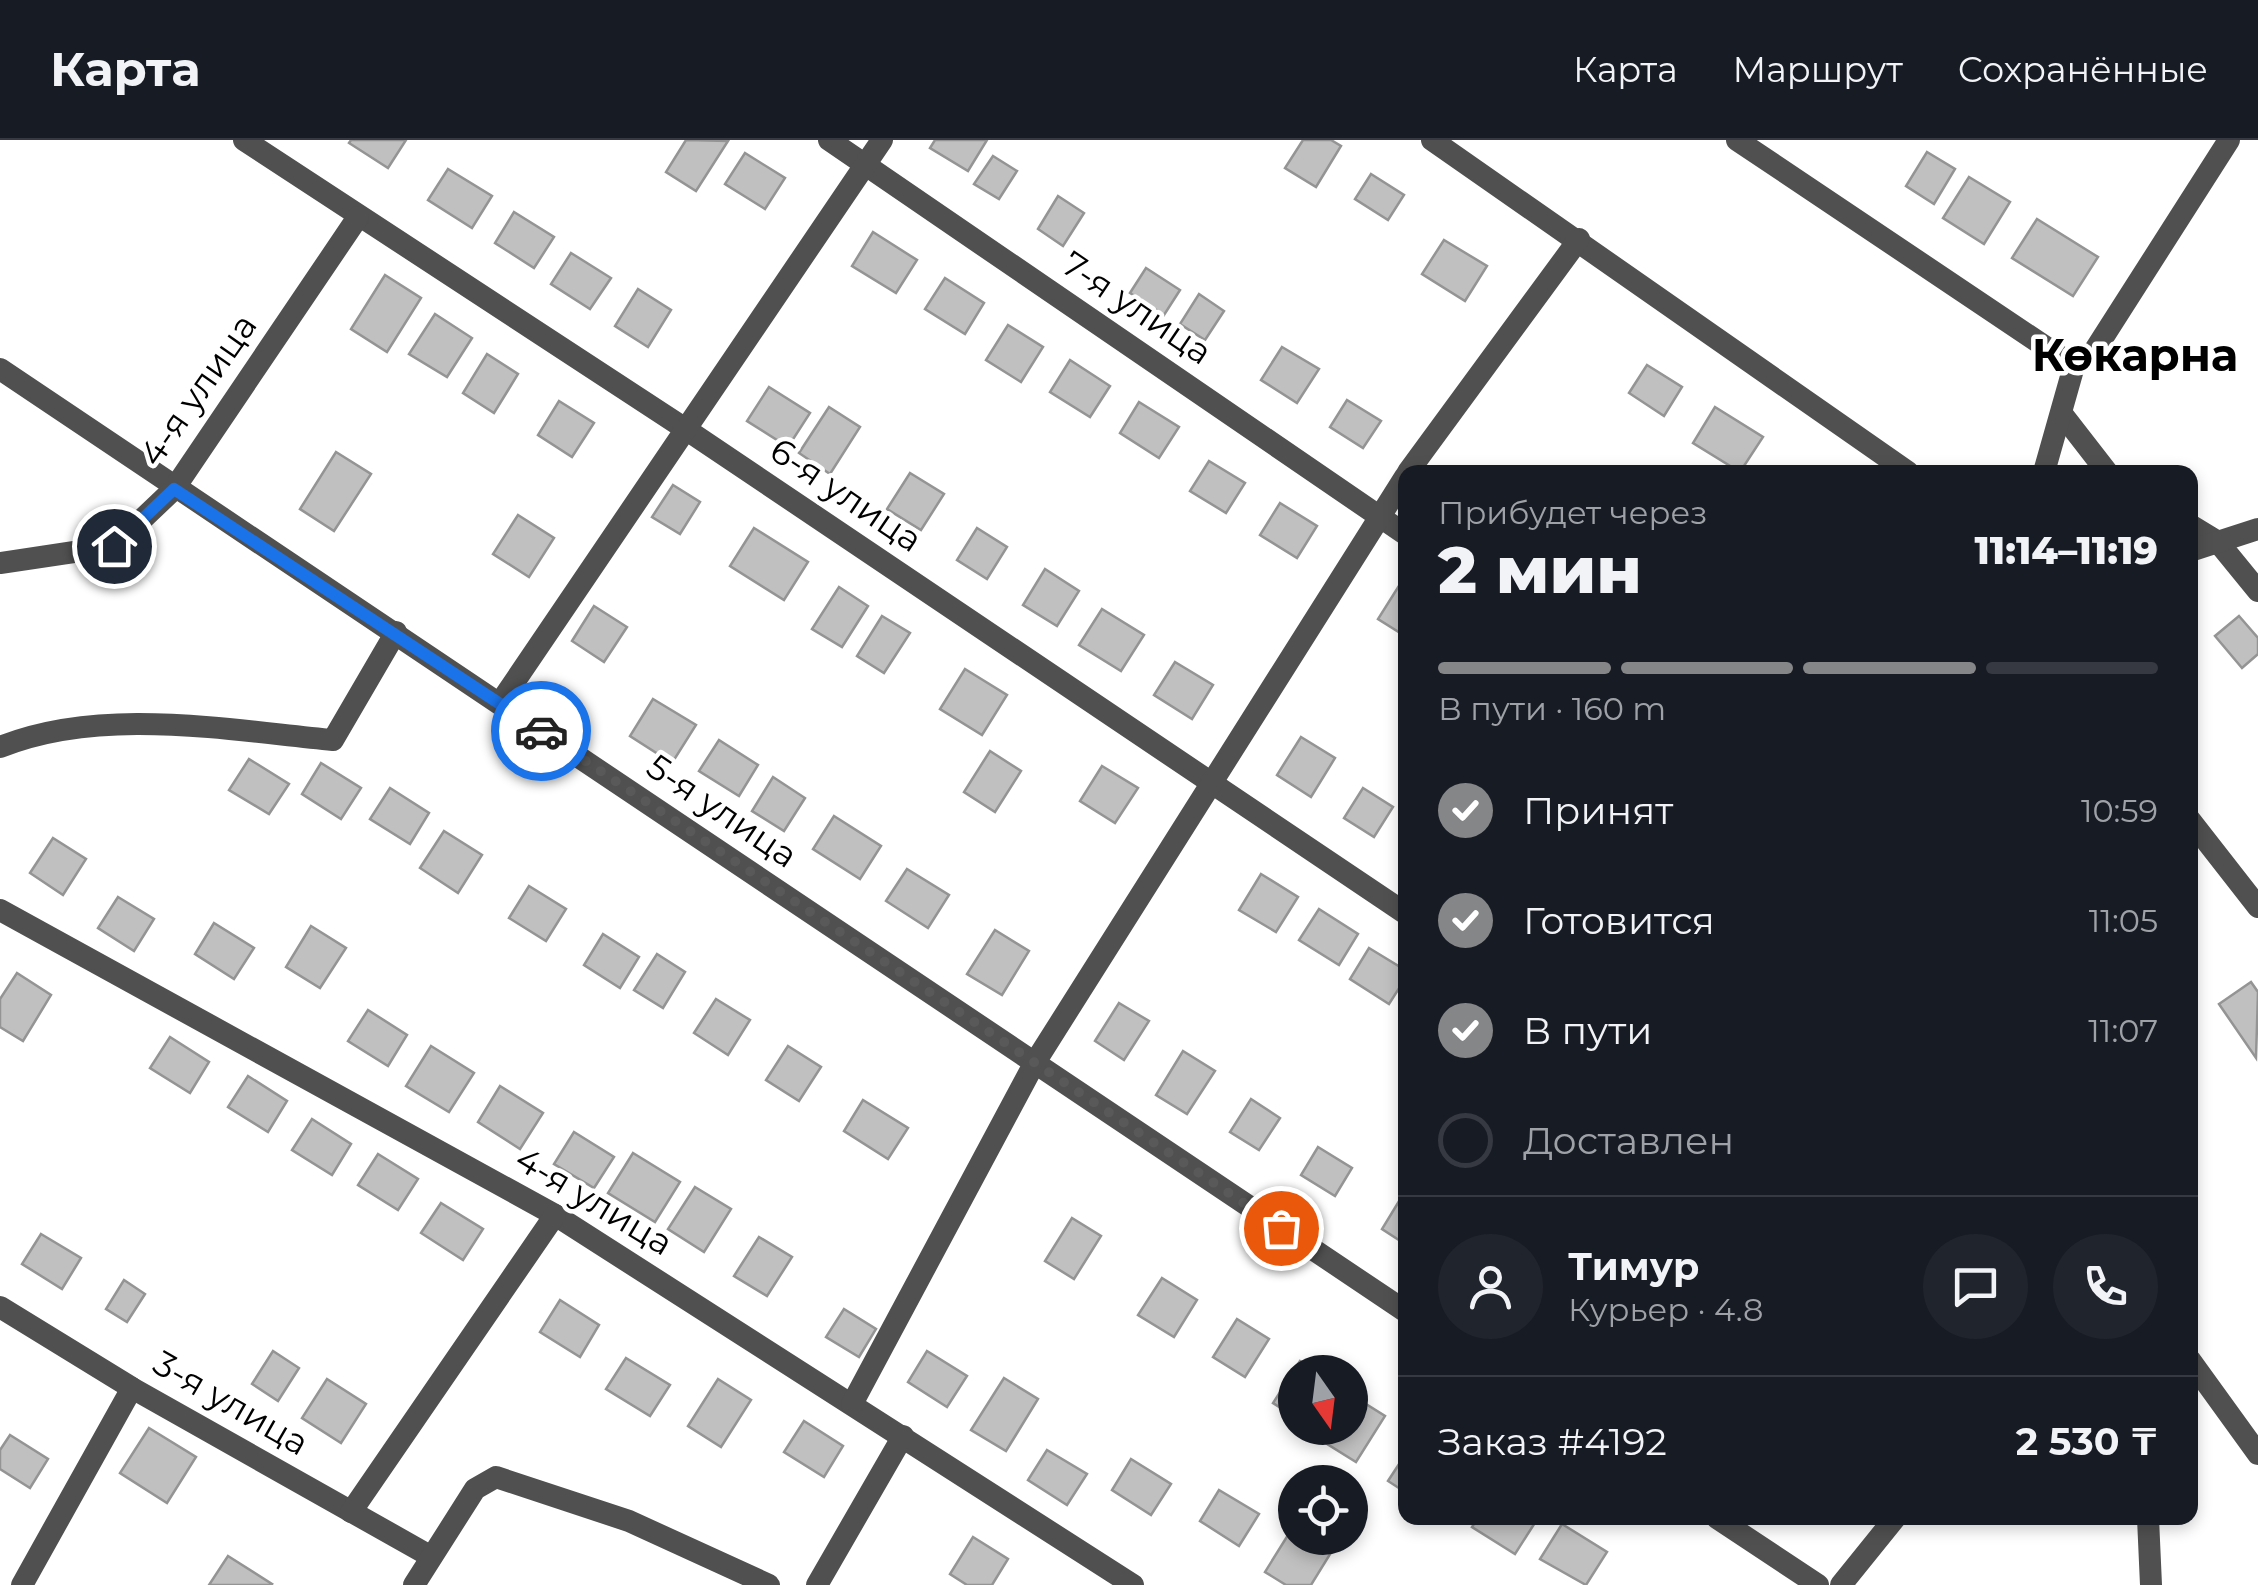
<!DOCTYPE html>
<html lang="ru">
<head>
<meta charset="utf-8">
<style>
  :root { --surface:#171b24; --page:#20242c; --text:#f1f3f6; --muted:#9ea1a6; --line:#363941; --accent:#858687 }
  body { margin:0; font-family:Montserrat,sans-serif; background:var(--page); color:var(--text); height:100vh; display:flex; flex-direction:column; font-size:38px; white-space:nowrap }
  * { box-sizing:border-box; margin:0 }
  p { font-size:32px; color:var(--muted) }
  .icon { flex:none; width:55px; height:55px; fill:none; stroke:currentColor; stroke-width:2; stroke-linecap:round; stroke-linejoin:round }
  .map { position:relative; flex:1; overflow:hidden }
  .sheet { position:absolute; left:1398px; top:325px; width:800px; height:1060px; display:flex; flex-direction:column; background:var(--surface); border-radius:20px; box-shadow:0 5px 15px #0003 }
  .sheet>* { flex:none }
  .needle { width:65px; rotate:166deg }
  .controls { position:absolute; left:1278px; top:1215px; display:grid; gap:20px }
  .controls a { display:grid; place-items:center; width:90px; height:90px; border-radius:50%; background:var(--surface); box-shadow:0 5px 15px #0003; font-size:50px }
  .pin { position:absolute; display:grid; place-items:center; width:85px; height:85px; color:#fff; margin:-42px; border:5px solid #fff; border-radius:50%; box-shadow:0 2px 10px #0007 }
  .courier { position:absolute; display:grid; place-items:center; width:100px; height:100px; margin:-50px; border:8px solid #1a73e8; border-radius:50%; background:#fff; color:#222; box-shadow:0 2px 12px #0007 }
  .head em { font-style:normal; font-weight:800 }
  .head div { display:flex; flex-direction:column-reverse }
  .head { display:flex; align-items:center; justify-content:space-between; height:170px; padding:0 40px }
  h1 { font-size:65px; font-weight:800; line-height:75px }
  .bar { display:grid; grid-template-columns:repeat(4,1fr); gap:15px 10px; align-content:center; height:120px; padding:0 40px }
  .bar i { height:12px; border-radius:8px; background:var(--line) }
  .bar .selected { background:var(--accent) }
  .bar p { grid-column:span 4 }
  .line { display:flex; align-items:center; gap:25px; padding:0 40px; border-top:2px solid var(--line) }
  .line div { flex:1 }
  .round { display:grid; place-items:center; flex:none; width:105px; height:105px; border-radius:52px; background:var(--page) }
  ol { padding:0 40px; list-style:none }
  li { display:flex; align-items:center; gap:30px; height:110px }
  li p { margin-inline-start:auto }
  li .icon { padding:10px; border-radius:50%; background:var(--accent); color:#fff; stroke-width:4 }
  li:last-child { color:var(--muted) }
  li i { width:55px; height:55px; border:5px solid var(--line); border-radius:50% }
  header { display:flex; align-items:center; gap:60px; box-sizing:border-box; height:140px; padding:0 50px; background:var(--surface); border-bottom:2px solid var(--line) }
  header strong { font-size:48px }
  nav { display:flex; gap:55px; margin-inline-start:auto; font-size:35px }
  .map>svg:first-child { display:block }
  .building { fill:#c0c0c0; stroke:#949494; stroke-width:2.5 }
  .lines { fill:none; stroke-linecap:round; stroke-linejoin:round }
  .minor { stroke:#505050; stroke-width:22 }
  .done { stroke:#595959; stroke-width:10; stroke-dasharray:0 18 }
  .route { stroke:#1a73e8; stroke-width:12 }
  .labels { text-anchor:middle; stroke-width:9; stroke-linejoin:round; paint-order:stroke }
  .street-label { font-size:35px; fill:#000; stroke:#fff }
  .district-label { font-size:45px; font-weight:bold; fill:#000; stroke:#fff }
</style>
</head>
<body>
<header>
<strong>Карта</strong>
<nav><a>Карта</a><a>Маршрут</a><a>Сохранённые</a></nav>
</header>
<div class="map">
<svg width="2258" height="1445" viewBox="0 0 2258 1445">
  <rect width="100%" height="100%" fill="#fff"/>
  <g class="building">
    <polygon points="351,0 406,0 388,28 349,3"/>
    <polygon points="686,0 728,1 696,51 666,32"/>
    <polygon points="935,0 987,0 968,31 930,8"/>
    <polygon points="1303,0 1331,0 1341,6 1316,47 1285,28"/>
    <polygon points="1927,12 1955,29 1934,64 1906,46"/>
    <polygon points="745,13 785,38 765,69 725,44"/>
    <polygon points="993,16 1017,31 999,59 974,44"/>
    <polygon points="448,29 492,56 472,88 428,60"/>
    <polygon points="1371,34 1404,55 1388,80 1355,59"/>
    <polygon points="1969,37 2010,62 1984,104 1943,78"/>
    <polygon points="1058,56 1084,73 1063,106 1038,89"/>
    <polygon points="514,72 554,97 534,128 495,103"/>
    <polygon points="2037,79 2098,117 2073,156 2012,118"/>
    <polygon points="873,92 917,120 896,153 852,126"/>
    <polygon points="1444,100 1487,126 1465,161 1422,134"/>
    <polygon points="571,113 611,138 590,169 551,144"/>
    <polygon points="1146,128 1180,150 1164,175 1130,153"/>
    <polygon points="385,135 421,158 387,212 351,189"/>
    <polygon points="945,138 984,163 965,194 925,169"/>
    <polygon points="638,149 671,170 648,207 615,186"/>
    <polygon points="1199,154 1224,171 1205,200 1180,184"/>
    <polygon points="435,174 472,198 447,237 409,214"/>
    <polygon points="1008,185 1043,207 1021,242 986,220"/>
    <polygon points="1282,207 1319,229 1297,263 1261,240"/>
    <polygon points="487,214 518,234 494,273 463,253"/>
    <polygon points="1070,220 1110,246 1090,277 1050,252"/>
    <polygon points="1647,225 1682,247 1664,276 1629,253"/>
    <polygon points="769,247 810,273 788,307 747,281"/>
    <polygon points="1347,260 1381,281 1363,308 1330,287"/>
    <polygon points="559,261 594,283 572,317 538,295"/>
    <polygon points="1139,262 1179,287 1159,318 1120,293"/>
    <polygon points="829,267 860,287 830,334 799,313"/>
    <polygon points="1715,267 1763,297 1740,332 1693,303"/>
    <polygon points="336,312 371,334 334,391 300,369"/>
    <polygon points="1209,321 1245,343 1226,373 1190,351"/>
    <polygon points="910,333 944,354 921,390 887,369"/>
    <polygon points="673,345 700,362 680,394 652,377"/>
    <polygon points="1280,363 1317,386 1297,418 1260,395"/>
    <polygon points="518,375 554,398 529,437 493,414"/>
    <polygon points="754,388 808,422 784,460 730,426"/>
    <polygon points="977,388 1007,407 987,439 957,420"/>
    <polygon points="1045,429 1079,451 1057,486 1023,465"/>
    <polygon points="1402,441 1405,443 1405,496 1378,479"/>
    <polygon points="839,447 868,466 842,507 812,489"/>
    <polygon points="594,466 627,487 604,522 572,501"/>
    <polygon points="1102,469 1144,495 1121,531 1079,505"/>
    <polygon points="882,476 910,493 884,533 857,516"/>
    <polygon points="2239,476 2258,498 2258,514 2242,528 2215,496"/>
    <polygon points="1175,522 1213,545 1192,579 1154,555"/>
    <polygon points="965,529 1007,555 982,595 940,569"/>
    <polygon points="653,559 696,585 672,623 630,596"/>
    <polygon points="1301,597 1335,618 1311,657 1277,635"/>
    <polygon points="719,600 758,625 739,656 699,631"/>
    <polygon points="990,611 1021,631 995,672 964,652"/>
    <polygon points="249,619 289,644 269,674 229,650"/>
    <polygon points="321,623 361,648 341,679 302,654"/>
    <polygon points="1102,626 1138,648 1115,683 1080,661"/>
    <polygon points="773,637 805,658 784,691 752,671"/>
    <polygon points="390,648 429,673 410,704 370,679"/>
    <polygon points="1363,648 1393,667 1374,697 1344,678"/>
    <polygon points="834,676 881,706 860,739 813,709"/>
    <polygon points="444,691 482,715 458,753 420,728"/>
    <polygon points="53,698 86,719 63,755 30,733"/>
    <polygon points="907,729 949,755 928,788 886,761"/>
    <polygon points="1261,734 1298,757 1276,792 1239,770"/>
    <polygon points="529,746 566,769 546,801 509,778"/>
    <polygon points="118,757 154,779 134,811 98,788"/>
    <polygon points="1319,769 1358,794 1339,825 1299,800"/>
    <polygon points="214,783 254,808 234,839 195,814"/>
    <polygon points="311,786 346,808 320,848 286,827"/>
    <polygon points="995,790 1029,811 1002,855 967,834"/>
    <polygon points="603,794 639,817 620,848 584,825"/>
    <polygon points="1369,808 1405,830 1405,839 1389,864 1350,839"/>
    <polygon points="657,814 685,832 663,868 634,850"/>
    <polygon points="17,833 51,855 23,901 0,887 0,859"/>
    <polygon points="2251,842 2258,852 2256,918 2219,864"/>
    <polygon points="716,859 750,880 728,915 694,893"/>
    <polygon points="1119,863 1149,881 1124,920 1095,901"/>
    <polygon points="368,870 407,895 388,926 348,901"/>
    <polygon points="170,897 209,922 190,953 150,928"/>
    <polygon points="431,906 474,933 449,972 406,946"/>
    <polygon points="788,906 821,927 799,961 766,940"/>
    <polygon points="1183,911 1215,931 1187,974 1156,955"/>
    <polygon points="248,936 287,961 268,992 228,967"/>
    <polygon points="500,946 543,973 520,1009 478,982"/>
    <polygon points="1251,959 1280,978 1259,1010 1230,992"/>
    <polygon points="863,960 908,988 888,1019 844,991"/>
    <polygon points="312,979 351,1004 332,1035 292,1010"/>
    <polygon points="574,992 614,1017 594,1048 554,1024"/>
    <polygon points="1318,1007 1352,1028 1335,1056 1301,1035"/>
    <polygon points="633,1013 680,1042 655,1082 608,1053"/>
    <polygon points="378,1014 418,1039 398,1070 358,1045"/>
    <polygon points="695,1047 731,1069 704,1112 668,1089"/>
    <polygon points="1401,1058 1405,1060 1405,1104 1382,1089"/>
    <polygon points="441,1063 483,1089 463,1120 421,1093"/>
    <polygon points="1072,1078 1101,1096 1074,1139 1045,1121"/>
    <polygon points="41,1094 81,1118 62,1149 22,1124"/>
    <polygon points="759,1097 792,1117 767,1156 734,1136"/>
    <polygon points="1162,1138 1197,1160 1174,1197 1138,1175"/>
    <polygon points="124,1140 145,1154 127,1182 106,1169"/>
    <polygon points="560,1160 599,1185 580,1217 540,1192"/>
    <polygon points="844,1169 876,1189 859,1217 826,1197"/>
    <polygon points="1237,1179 1269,1199 1245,1237 1213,1217"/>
    <polygon points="273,1211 299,1228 278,1261 252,1244"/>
    <polygon points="927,1211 967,1236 947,1267 908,1242"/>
    <polygon points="626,1218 670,1245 650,1276 606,1249"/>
    <polygon points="1300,1221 1319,1232 1295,1232 1295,1277 1273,1263"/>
    <polygon points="1004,1238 1038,1259 1006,1311 971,1290"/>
    <polygon points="327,1239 366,1264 341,1303 302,1278"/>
    <polygon points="718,1239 751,1260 721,1307 688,1286"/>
    <polygon points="1350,1254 1385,1276 1356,1322 1316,1297 1322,1288 1350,1288"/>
    <polygon points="804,1281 843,1306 824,1337 784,1312"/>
    <polygon points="149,1288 196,1317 167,1363 120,1333"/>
    <polygon points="10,1295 48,1319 30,1348 0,1329 0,1310"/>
    <polygon points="1047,1310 1087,1334 1067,1365 1028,1340"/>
    <polygon points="1405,1315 1405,1352 1388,1341"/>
    <polygon points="1131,1319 1171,1344 1151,1375 1112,1350"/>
    <polygon points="1219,1350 1259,1374 1239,1406 1200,1381"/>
    <polygon points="1478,1378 1538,1378 1515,1414 1472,1387"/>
    <polygon points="1562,1384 1607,1412 1586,1445 1540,1419"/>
    <polygon points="1293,1387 1295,1398 1310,1398 1332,1411 1311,1445 1286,1445 1265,1432"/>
    <polygon points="973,1397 1008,1419 992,1445 967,1445 950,1434"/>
    <polygon points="228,1416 272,1444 271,1445 209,1445"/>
  </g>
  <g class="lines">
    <g class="minor">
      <polyline points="244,0 684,288 1405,773"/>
      <polyline points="829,0 1405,394"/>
      <polyline points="1432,0 1908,332"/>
      <polyline points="1737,0 2074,226"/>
      <polyline points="0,229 1405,1171"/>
      <polyline points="2062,274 2107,332"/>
      <polyline points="1408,332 1579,99"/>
      <polyline points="2044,332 2074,226 2093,213 2229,0"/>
      <polyline points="2190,385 2218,402 2258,451"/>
      <polyline points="2190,411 2258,389"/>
      <polyline points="0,423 114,406 174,349 358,77"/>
      <polyline points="500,563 882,0"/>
      <path d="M0 607C102 566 226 590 333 600L396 492"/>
      <polyline points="2190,680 2258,767"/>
      <polyline points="0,770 555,1075 1133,1445"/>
      <polyline points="0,1167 132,1248 430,1416"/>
      <polyline points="2190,1220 2258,1314"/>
      <polyline points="852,1264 1034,924 1405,337"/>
      <polyline points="351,1372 555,1075"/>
      <polyline points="1717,1378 1818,1445"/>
      <polyline points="2148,1378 2151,1445"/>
      <polyline points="22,1445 132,1248"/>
      <polyline points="414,1445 475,1349 496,1337 629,1381 769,1445"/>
      <polyline points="817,1445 903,1296"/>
      <polyline points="1841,1445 1895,1378"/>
    </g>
  </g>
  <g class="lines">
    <polyline class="done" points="541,591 1281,1088"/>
    <polyline class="route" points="114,406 174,349 541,591"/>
  </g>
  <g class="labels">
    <g class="street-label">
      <text transform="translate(1137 168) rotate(34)" y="12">7-я улица</text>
      <text transform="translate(198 250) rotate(-55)" y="12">4-я улица</text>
      <text transform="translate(846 355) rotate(34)" y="12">6-я улица</text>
      <text transform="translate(722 671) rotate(34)" y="12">5-я улица</text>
      <text transform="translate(594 1061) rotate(31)" y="12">4-я улица</text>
      <text transform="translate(231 1263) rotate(30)" y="12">3-я улица</text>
    </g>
    <g class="district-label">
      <text x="2135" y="231">Көкарна</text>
    </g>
  </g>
</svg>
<div class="controls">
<a><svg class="needle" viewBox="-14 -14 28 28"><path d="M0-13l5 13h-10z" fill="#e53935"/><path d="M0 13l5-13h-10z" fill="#9ea1a6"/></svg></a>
<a><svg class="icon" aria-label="locate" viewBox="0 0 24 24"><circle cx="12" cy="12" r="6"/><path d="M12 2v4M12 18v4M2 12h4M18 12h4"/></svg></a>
</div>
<div class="pin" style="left:1281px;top:1088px;background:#ea580c"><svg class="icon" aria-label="bag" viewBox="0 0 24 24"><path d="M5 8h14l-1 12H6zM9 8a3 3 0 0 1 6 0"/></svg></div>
<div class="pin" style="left:114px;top:406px;background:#1f2937"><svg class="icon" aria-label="home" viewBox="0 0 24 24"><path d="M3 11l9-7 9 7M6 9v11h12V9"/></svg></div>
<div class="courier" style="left:541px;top:591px"><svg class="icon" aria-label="car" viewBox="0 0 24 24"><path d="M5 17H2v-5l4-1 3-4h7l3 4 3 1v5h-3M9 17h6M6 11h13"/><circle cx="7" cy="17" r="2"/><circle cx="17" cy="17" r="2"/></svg></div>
<section class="sheet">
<div class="head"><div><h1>2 мин</h1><p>Прибудет через</p></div><em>11:14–11:19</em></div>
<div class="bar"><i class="selected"></i><i class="selected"></i><i class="selected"></i><i></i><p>В пути · 160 m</p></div>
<ol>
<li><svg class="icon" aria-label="check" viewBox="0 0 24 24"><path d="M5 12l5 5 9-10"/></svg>Принят<p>10:59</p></li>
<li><svg class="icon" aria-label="check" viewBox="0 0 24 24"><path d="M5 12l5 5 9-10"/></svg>Готовится<p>11:05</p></li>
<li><svg class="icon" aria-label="check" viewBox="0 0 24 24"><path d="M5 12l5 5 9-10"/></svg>В пути<p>11:07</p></li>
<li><i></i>Доставлен</li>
</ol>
<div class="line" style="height:180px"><a class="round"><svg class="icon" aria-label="person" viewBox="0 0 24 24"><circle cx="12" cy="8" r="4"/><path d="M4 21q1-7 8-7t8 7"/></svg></a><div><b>Тимур</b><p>Курьер · 4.8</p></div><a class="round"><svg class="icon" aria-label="chat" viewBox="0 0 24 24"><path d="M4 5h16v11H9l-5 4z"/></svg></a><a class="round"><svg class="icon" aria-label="phone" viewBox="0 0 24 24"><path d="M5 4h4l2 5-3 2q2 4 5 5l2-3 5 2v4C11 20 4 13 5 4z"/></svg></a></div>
<div class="line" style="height:130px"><div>Заказ #4192</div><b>2 530 ₸</b></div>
</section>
</div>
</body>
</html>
